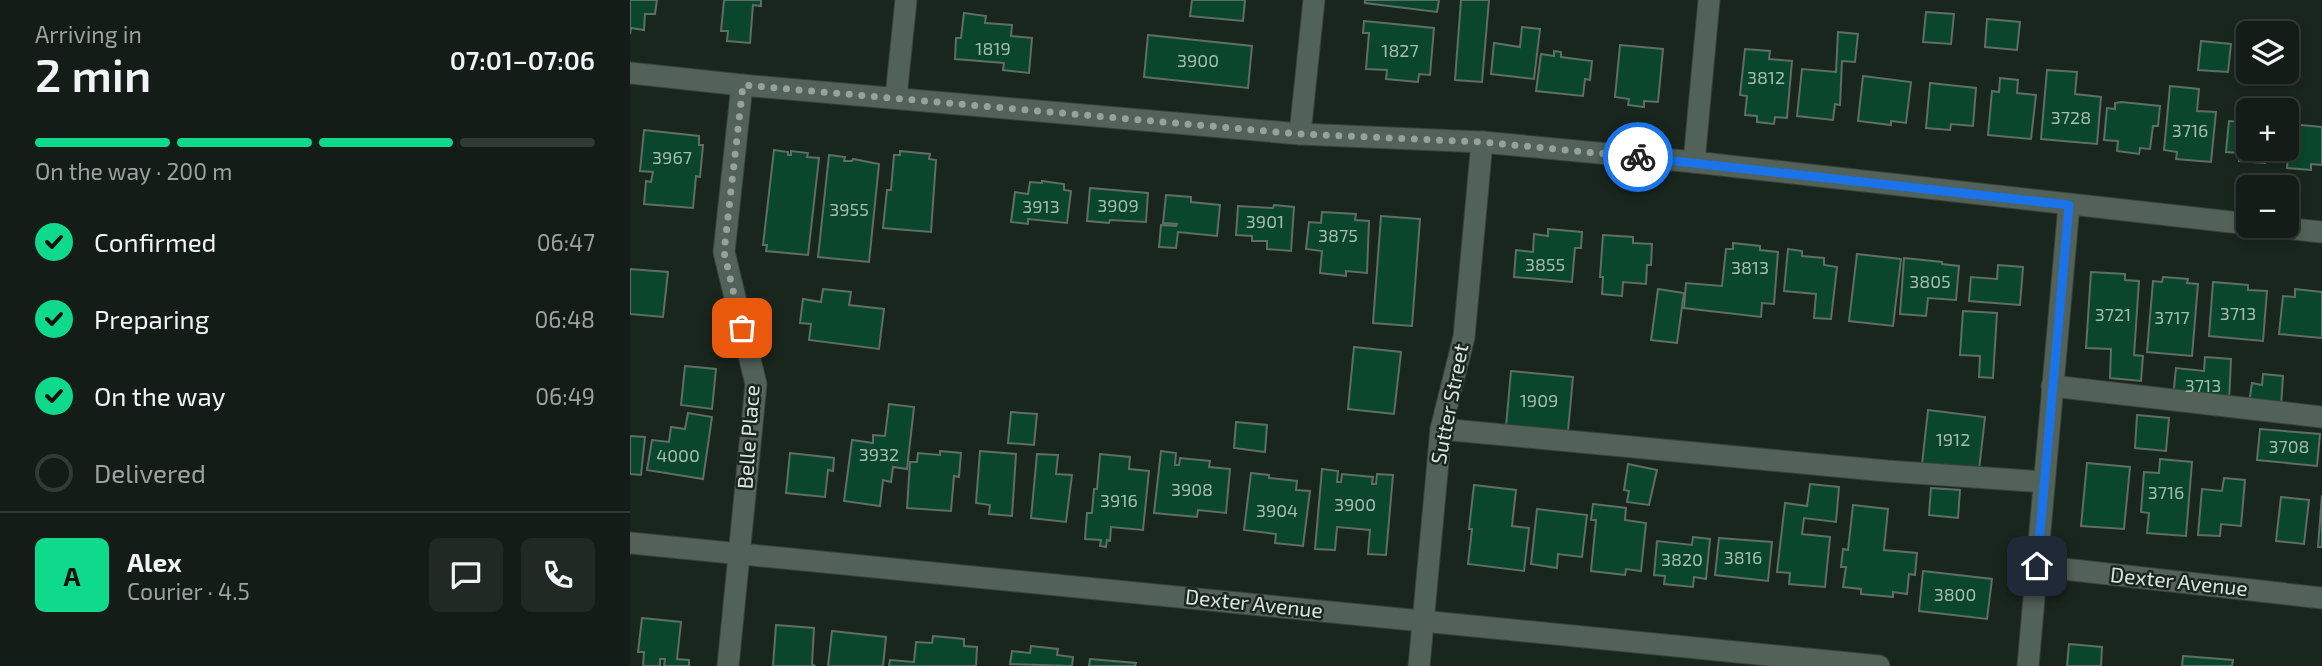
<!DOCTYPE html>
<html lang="en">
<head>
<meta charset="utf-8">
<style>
  :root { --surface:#131c16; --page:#202923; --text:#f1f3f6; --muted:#9da1a1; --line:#323a35; --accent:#0fd98a }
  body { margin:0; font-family:"Exo 2",sans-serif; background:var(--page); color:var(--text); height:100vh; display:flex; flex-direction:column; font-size:26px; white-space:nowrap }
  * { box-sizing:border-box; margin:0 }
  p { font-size:23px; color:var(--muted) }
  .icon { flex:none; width:38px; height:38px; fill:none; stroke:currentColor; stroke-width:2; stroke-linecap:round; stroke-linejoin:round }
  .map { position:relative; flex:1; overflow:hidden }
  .sheet { display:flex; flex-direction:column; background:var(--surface); width:630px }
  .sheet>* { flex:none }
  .tools { position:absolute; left:1606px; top:21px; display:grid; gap:14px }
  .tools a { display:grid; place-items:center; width:63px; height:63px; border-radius:10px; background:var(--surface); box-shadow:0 4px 10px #0003,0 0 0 2px var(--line); font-size:35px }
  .pin { position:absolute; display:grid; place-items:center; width:60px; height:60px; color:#fff; margin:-30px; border-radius:14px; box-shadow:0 4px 10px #0006 }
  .courier { position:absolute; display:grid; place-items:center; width:70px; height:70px; margin:-35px; border:5px solid #1a73e8; border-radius:50%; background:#fff; color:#222; box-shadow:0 2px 9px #0007 }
  .overview em { font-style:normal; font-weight:600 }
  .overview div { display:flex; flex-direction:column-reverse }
  .overview { display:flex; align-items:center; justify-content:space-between; height:119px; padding:0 35px }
  h1 { font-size:46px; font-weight:600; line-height:52px }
  .bar { display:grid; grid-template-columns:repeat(4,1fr); gap:10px 7px; align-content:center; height:84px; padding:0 35px }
  .bar i { height:9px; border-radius:5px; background:var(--line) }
  .bar .active { background:var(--accent) }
  .bar p { grid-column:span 4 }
  .line { display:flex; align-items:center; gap:18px; padding:0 35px; border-top:2px solid var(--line) }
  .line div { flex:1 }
  .round { display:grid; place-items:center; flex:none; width:74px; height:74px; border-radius:10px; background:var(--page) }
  ol { padding:0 35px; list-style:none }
  li { display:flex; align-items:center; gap:21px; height:77px }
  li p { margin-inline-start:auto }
  li .icon { padding:7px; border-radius:50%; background:var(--accent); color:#111; stroke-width:4 }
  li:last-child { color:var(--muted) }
  li i { width:38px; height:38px; border:4px solid var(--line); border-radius:50% }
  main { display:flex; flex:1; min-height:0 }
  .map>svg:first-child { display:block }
  .building { fill:#0a462b; stroke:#5f6e65; stroke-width:2 }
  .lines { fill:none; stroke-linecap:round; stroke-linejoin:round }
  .minor-casing { stroke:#37423b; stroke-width:23 }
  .minor { stroke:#536259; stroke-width:21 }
  .done { stroke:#96a19a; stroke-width:7; stroke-dasharray:0 12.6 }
  .route { stroke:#1a73e8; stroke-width:9 }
  .labels { text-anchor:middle; stroke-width:5; stroke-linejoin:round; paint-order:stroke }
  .number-label { font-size:18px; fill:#a6bcb0 }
  .street-label { font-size:21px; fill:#dae3dd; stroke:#19261e }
</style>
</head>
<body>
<main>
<section class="sheet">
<div class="overview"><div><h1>2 min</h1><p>Arriving in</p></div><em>07:01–07:06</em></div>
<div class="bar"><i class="active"></i><i class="active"></i><i class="active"></i><i></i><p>On the way · 200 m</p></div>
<ol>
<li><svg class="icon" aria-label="check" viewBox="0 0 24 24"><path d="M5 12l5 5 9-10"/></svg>Confirmed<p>06:47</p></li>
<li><svg class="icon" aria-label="check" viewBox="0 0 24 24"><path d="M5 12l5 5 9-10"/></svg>Preparing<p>06:48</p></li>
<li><svg class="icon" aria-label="check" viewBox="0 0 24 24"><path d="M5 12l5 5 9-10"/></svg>On the way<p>06:49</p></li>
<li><i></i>Delivered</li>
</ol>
<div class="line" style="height:126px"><b class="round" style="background:var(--accent);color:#111">A</b><div><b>Alex</b><p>Courier · 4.5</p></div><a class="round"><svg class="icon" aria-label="chat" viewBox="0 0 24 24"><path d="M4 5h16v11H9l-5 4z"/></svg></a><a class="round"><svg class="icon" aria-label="phone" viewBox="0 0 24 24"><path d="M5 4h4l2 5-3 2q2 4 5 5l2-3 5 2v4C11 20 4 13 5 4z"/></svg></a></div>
</section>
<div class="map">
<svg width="1692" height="666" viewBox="0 0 1692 666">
  <rect width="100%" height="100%" fill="#19261e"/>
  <g class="building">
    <polygon points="0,0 27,0 25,14 15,14 14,30 1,28 0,34"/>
    <polygon points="94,0 131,0 131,6 123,5 120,43 97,41 98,31 91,31"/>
    <polygon points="562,0 615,0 613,21 560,16"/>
    <polygon points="735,0 809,0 807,12 735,3"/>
    <polygon points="831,0 859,0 852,82 825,80"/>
    <polygon points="1296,12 1324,14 1321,44 1293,42"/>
    <polygon points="334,13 356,16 355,23 382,25 381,36 402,38 399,73 373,70 374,63 325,59 326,38 331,38"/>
    <polygon points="1357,19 1390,22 1387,50 1355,47"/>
    <polygon points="734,21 804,28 800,75 789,74 788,82 756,79 757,70 736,69 739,33 733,33"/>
    <polygon points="892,27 910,29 904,79 861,74 864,43 890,47"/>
    <polygon points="1208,32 1228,34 1225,62 1212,61 1210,105 1205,104 1203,120 1167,116 1172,69 1206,72"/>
    <polygon points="518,35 622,46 618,88 514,77"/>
    <polygon points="1571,41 1601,44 1598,72 1568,70"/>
    <polygon points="990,45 1033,49 1028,102 1014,101 1014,107 998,105 999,99 985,97"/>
    <polygon points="1115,49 1140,51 1139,59 1162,61 1157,118 1145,117 1144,124 1127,122 1127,116 1115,115 1117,96 1110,95"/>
    <polygon points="924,51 931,52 931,57 962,61 960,80 955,79 953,96 906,91 911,54 924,56"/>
    <polygon points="1417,70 1447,72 1445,94 1471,97 1467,144 1411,139"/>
    <polygon points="1233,76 1281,82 1276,123 1261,121 1261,125 1228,121"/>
    <polygon points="1370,78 1388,80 1387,93 1406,95 1401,139 1358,135 1362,91 1369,92"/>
    <polygon points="1300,83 1346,88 1343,126 1321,124 1320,130 1296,128"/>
    <polygon points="1540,86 1569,89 1567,111 1586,112 1581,162 1546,159 1547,152 1534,150"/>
    <polygon points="1491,102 1530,106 1528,126 1523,126 1520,149 1510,148 1509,154 1487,151 1488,141 1474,140 1477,108 1485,109 1485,103"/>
    <polygon points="1612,114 1619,115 1619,149 1646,149 1646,157 1636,156 1635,163 1609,161 1609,153 1596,152 1599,121 1612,122"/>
    <polygon points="1661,124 1692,127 1692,165 1681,164 1681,170 1657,168"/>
    <polygon points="14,130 69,136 69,145 73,145 70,177 66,176 63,208 14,204 16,181 21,182 23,172 10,171"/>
    <polygon points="144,150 158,152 158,155 161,155 161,151 178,153 177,157 189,158 178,255 136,251 137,245 133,245"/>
    <polygon points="270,151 300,154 299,159 306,160 301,232 253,228 257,190 261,190 264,155 270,155"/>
    <polygon points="199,155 215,157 214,161 222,161 223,159 249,164 239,262 188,257"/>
    <polygon points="412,181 434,184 434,190 441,191 437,223 398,219 398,224 381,222 385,192 398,194 400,182 412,183"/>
    <polygon points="460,188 518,193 516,222 480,220 479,223 457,221"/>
    <polygon points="536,195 561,197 561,202 590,205 587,236 548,232 546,248 529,247 531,225 546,226 547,224 533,223"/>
    <polygon points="644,205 664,207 661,251 637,249 637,241 622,241 622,236 606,235 608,206 643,208"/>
    <polygon points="692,212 726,214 725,220 739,221 737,273 716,271 716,276 690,273 692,251 676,249 679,222 691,223"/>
    <polygon points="751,216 790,219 782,326 743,323"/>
    <polygon points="918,229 952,232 951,248 945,248 942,282 884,277 886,250 903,252 904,234 918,236"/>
    <polygon points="973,235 1003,237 1003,243 1022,244 1021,265 1017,265 1016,284 993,282 992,296 972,294 973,277 970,277"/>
    <polygon points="1103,243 1130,246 1130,250 1148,252 1144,304 1132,303 1131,317 1054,308 1056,283 1092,286 1096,249 1103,249"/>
    <polygon points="1158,249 1172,251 1172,256 1194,258 1194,265 1207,267 1201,319 1184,318 1186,294 1154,291"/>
    <polygon points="1227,254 1271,259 1263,326 1219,321"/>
    <polygon points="1274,258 1312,262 1312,264 1329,266 1326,300 1298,298 1296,316 1270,314"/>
    <polygon points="1368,265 1393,267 1390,305 1339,301 1341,277 1367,279"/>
    <polygon points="0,269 38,272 33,317 0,314"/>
    <polygon points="1461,272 1495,274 1495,280 1509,281 1504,355 1513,356 1511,381 1480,378 1481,349 1456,348"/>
    <polygon points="1533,277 1558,279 1557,283 1568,284 1562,356 1517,352 1523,281 1532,282"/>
    <polygon points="1583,282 1618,285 1618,290 1637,291 1633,341 1579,336"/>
    <polygon points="193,289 221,292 219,305 254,309 249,349 179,340 181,324 170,323 173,299 191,302"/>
    <polygon points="1028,289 1054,293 1047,343 1021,340"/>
    <polygon points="1665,289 1692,292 1692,338 1649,334 1653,296 1665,297"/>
    <polygon points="1333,311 1367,313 1363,378 1349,377 1350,356 1330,355"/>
    <polygon points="724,347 771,352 764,414 718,409"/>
    <polygon points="1575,357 1601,359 1599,402 1543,397 1546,368 1574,371"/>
    <polygon points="55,366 86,369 82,409 51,405"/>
    <polygon points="881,371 943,377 938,431 876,426"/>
    <polygon points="1633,374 1653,376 1651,407 1619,403 1622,383 1632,385"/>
    <polygon points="259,404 284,407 277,469 263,467 261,482 253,480 250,506 214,501 222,440 243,443 243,435 255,436"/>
    <polygon points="1298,410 1355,417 1349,470 1292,464"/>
    <polygon points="381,412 407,414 404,445 378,443"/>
    <polygon points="58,413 82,417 73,479 17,470 22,440 39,442 41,427 55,429"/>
    <polygon points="1507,415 1539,418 1536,451 1505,448"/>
    <polygon points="606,422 637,425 635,452 604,448"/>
    <polygon points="1630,429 1690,434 1687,466 1627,460"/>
    <polygon points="0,436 15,437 11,475 0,474"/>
    <polygon points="310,451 331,453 329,477 324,476 321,511 277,508 280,462 287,462 288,453 310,455"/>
    <polygon points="350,451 386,454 382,516 359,514 360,505 346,503"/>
    <polygon points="531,451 546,453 545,465 549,465 550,458 580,461 579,467 600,469 596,513 568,510 567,517 524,513"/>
    <polygon points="160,453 204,458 203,471 198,470 195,497 156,493"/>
    <polygon points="407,454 428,455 426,474 442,475 436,522 401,518"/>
    <polygon points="470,454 500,457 499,469 519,471 513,530 481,527 480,541 477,540 476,547 470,546 471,540 455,539 457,513 462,513 464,489 467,489"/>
    <polygon points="1530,459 1562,462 1556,536 1517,533 1519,513 1511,512 1514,472 1529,473"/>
    <polygon points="1457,463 1500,467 1494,529 1451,526"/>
    <polygon points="998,464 1027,470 1019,505 997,502 999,491 994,490"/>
    <polygon points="692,469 708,471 707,482 711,482 712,474 743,477 742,484 746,484 747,474 763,475 756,555 738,554 740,530 707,527 705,550 685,549"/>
    <polygon points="621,473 639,475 639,478 667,481 666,490 680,491 673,546 645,543 646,534 614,530"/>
    <polygon points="1594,478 1615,480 1611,526 1591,524 1590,536 1568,535 1572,489 1592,491"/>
    <polygon points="1180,484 1209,487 1206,522 1174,518 1172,534 1200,537 1195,587 1159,584 1160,573 1147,572 1155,503 1177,506"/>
    <polygon points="844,485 886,490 882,526 899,528 894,571 838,564 842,529 839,529"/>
    <polygon points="1301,488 1330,490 1328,518 1299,515"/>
    <polygon points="1692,495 1692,547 1688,547"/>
    <polygon points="1651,497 1679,500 1674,544 1646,541"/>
    <polygon points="963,504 996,508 995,520 1016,523 1011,571 996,569 995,575 961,571 966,520 961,520"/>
    <polygon points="1223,505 1258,509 1254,550 1287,553 1285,575 1279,574 1277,594 1263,592 1263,597 1231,594 1231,589 1213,587 1216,567 1211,567 1213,549 1218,550"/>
    <polygon points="907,509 957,515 952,557 928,554 927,568 901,564"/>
    <polygon points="1063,537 1080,539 1076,579 1064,577 1063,587 1034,584 1035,576 1024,575 1027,541 1062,545"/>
    <polygon points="1089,538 1142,542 1138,581 1085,575"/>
    <polygon points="1293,571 1362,579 1357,619 1289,611"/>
    <polygon points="12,618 51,622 47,659 59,660 59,666 34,666 35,659 30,659 30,666 13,666 14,652 8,652"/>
    <polygon points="146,625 184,628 182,664 185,666 143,666"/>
    <polygon points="202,631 256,637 253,666 198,666"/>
    <polygon points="303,636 334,639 334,646 347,647 346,666 259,666 260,660 284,662 286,642 302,643"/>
    <polygon points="1439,644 1472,647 1471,666 1437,666"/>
    <polygon points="401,646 428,649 427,655 443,657 442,666 380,664 382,651 400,653"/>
    <polygon points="1553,656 1603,660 1602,666 1552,666"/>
    <polygon points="460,659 506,663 505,666 459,666"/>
  </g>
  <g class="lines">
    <g class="minor-casing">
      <g id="minor">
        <polyline points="0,73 112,85 670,134 852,142 1064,162 1619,224"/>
        <polyline points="266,97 276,0"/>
        <polyline points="670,134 684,0"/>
        <polyline points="1064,162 1079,0"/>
        <polyline points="1634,226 1692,232"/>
        <polyline points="1422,386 1692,417"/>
        <polyline points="811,429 1257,471 1414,482"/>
        <polyline points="0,543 1249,666"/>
        <polyline points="1407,566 1692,598"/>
        <polyline points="98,666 126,384 94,252 112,85"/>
        <polyline points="789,666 811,429 834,337 852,142"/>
        <polyline points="1398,666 1439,205"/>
      </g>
    </g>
    <use href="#minor" class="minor"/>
  </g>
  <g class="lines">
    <polyline class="done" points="112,328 94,252 113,85 670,134 852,142 1008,157"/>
    <polyline class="route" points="1008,157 1439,205 1407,566"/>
  </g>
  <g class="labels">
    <g class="number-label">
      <text x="363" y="55">1819</text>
      <text x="770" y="57">1827</text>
      <text x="568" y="67">3900</text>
      <text x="1136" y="84">3812</text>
      <text x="1441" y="124">3728</text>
      <text x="1560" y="137">3716</text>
      <text x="42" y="164">3967</text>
      <text x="488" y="212">3909</text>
      <text x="411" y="213">3913</text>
      <text x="219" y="216">3955</text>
      <text x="635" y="228">3901</text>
      <text x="708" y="242">3875</text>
      <text x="915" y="271">3855</text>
      <text x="1120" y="274">3813</text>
      <text x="1300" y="288">3805</text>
      <text x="1608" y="320">3713</text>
      <text x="1483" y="321">3721</text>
      <text x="1542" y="324">3717</text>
      <text x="1573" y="392">3713</text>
      <text x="909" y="407">1909</text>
      <text x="1323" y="446">1912</text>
      <text x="1659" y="453">3708</text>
      <text x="249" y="461">3932</text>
      <text x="48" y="462">4000</text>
      <text x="562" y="496">3908</text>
      <text x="1536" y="499">3716</text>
      <text x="489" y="507">3916</text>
      <text x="725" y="511">3900</text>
      <text x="647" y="517">3904</text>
      <text x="1113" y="564">3816</text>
      <text x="1052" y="566">3820</text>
      <text x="1325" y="601">3800</text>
    </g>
    <g class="street-label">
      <text transform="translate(820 404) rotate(-79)" y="7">Sutter Street</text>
      <text transform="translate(119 437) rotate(-86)" y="7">Belle Place</text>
      <text transform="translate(1549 582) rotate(6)" y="7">Dexter Avenue</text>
      <text transform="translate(624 604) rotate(6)" y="7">Dexter Avenue</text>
    </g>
  </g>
</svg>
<div class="tools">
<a><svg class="icon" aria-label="layers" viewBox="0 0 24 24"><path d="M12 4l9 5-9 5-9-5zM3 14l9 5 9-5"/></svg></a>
<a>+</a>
<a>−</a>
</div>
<div class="pin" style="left:112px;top:328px;background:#ea580c"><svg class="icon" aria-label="bag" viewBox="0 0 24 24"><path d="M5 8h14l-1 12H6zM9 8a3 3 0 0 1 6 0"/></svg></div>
<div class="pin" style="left:1407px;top:566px;background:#1f2937"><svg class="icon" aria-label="home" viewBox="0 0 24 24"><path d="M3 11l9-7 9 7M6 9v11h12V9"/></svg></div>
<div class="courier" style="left:1008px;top:157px"><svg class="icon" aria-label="bike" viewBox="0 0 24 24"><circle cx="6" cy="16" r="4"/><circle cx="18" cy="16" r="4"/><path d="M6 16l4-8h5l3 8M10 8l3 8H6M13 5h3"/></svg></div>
</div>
</main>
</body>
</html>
